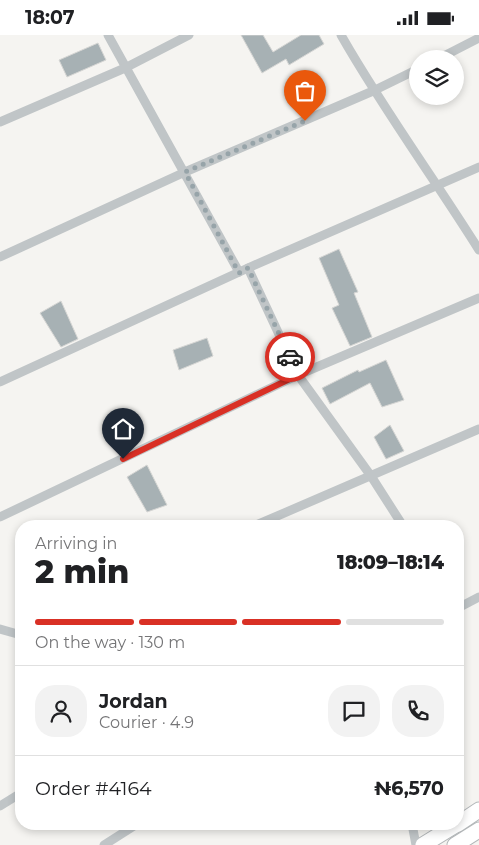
<!DOCTYPE html>
<html lang="en">
<head>
<meta charset="utf-8">
<style>
  :root { --surface:#fff; --page:#f2f2f2; --text:#202124; --muted:#757577; --line:#e0e0e0; --accent:#d93025 }
  body { margin:0; font-family:Montserrat,sans-serif; background:var(--page); color:var(--text); height:100vh; display:flex; flex-direction:column; font-size:19px; white-space:nowrap }
  * { box-sizing:border-box; margin:0 }
  p { font-size:16px; color:var(--muted) }
  .icon { flex:none; width:28px; height:28px; fill:none; stroke:currentColor; stroke-width:2; stroke-linecap:round; stroke-linejoin:round }
  .map { position:relative; flex:1; overflow:hidden }
  .drawer { position:absolute; left:15px; top:485px; width:449px; height:310px; display:flex; flex-direction:column; background:var(--surface); border-radius:20px; box-shadow:0 2px 8px #0003 }
  .drawer>* { flex:none }
  .controls { position:absolute; left:409px; top:15px; display:grid; gap:10px }
  .controls a { display:grid; place-items:center; width:55px; height:55px; border-radius:50%; background:var(--surface); box-shadow:0 2px 8px #0003; font-size:25px }
  .pin { position:absolute; display:grid; place-items:center; width:42px; height:42px; color:#fff; margin:-51px -21px; border-radius:50% 50% 50% 0; rotate:-45deg; box-shadow:0 0 5px #0007 }
  .pin .icon { rotate:45deg }
  .courier { position:absolute; display:grid; place-items:center; width:50px; height:50px; margin:-25px; border:4px solid #d93025; border-radius:50%; background:#fff; color:#222; box-shadow:0 1px 6px #0007 }
  .overview em { font-style:normal; font-weight:800 }
  .overview div { display:flex; flex-direction:column-reverse }
  .overview { display:flex; align-items:center; justify-content:space-between; height:85px; padding:0 20px }
  h1 { font-size:32px; font-weight:800; line-height:38px }
  .bar { display:grid; grid-template-columns:repeat(4,1fr); gap:8px 5px; align-content:center; height:60px; padding:0 20px }
  .bar i { height:6px; border-radius:4px; background:var(--line) }
  .bar .current { background:var(--accent) }
  .bar p { grid-column:span 4 }
  .line { display:flex; align-items:center; gap:12px; padding:0 20px; border-top:1px solid var(--line) }
  .line div { flex:1 }
  .round { display:grid; place-items:center; flex:none; width:52px; height:52px; border-radius:20px; background:var(--page) }
  .status { display:flex; justify-content:space-between; align-items:center; height:35px; padding:0 25px; background:var(--surface); direction:ltr }
  .status svg { height:14px; fill:currentColor }
  .map>svg:first-child { display:block }
  .building { fill:#a7b1b4; stroke:#d6d6d4 }
  .lines { fill:none; stroke-linecap:round; stroke-linejoin:round }
  .trunk-casing { stroke:#b3b7b9; stroke-width:17 }
  .minor { stroke:#c0c5c7; stroke-width:9 }
  .trunk { stroke:#fff; stroke-width:15 }
  .done { stroke:#97a4a9; stroke-width:5; stroke-dasharray:0 9 }
  .route { stroke:#d93025; stroke-width:6 }
</style>
</head>
<body>
<div class="status"><b>18:07</b><svg viewBox="0 0 49 12"><path d="M0 12V9h3v3zM5 12V6h3v6zM10 12V3h3v9zM15 12V0h3v12zM26 1h20v11H26zM47 4h2v5h-2z"/></svg></div>
<div class="map">
<svg width="479" height="810" viewBox="0 0 479 810">
  <rect width="100%" height="100%" fill="#f5f4f1"/>
  <g class="building">
    <polygon points="241,0 263,0 273,17 301,0 319,0 324,9 289,30 286,24 262,38"/>
    <polygon points="98,8 106,25 67,42 59,25"/>
    <polygon points="339,214 358,257 354,258 372,302 350,311 332,273 339,270 319,223"/>
    <polygon points="61,266 78,304 61,312 40,278"/>
    <polygon points="207,303 213,321 179,335 173,315"/>
    <polygon points="386,325 404,365 382,372 370,348 330,369 322,353 358,335 359,337"/>
    <polygon points="390,390 404,416 386,424 374,402"/>
    <polygon points="147,430 167,470 147,477 127,442"/>
  </g>
  <g class="lines">
    <g class="trunk-casing">
      <g id="trunk">
        <polyline points="458,789 479,775"/>
        <polyline points="423,810 457,789"/>
        <polyline points="455,810 479,795"/>
      </g>
    </g>
    <g class="minor">
      <polyline points="108,0 239,237"/>
      <path d="M341 0C383 74 434 143 479 215"/>
      <polyline points="438,24 479,3"/>
      <polyline points="0,87 125,33 189,0"/>
      <polyline points="0,222 185,137 373,56 418,34"/>
      <polyline points="248,233 298,340 371,441 403,491"/>
      <polyline points="0,347 248,233 479,132"/>
      <polyline points="0,482 298,340 479,263"/>
      <polyline points="254,491 479,394"/>
      <polyline points="458,573 479,562"/>
      <polyline points="0,594 21,600"/>
      <polyline points="0,771 21,758"/>
      <polyline points="412,789 416,810"/>
      <polyline points="104,810 137,789"/>
    </g>
    <use href="#trunk" class="trunk"/>
  </g>
  <g class="lines">
    <polyline class="done" points="290,322 248,233 239,238 185,137 305,86"/>
    <polyline class="route" points="123,424 298,340 290,322"/>
  </g>
</svg>
<div class="controls">
<a><svg class="icon" aria-label="layers" viewBox="0 0 24 24"><path d="M12 4l9 5-9 5-9-5zM3 14l9 5 9-5"/></svg></a>
</div>
<div class="pin" style="left:305px;top:86px;background:#ea580c"><svg class="icon" aria-label="bag" viewBox="0 0 24 24"><path d="M5 8h14l-1 12H6zM9 8a3 3 0 0 1 6 0"/></svg></div>
<div class="pin" style="left:123px;top:424px;background:#1f2937"><svg class="icon" aria-label="home" viewBox="0 0 24 24"><path d="M3 11l9-7 9 7M6 9v11h12V9"/></svg></div>
<div class="courier" style="left:290px;top:322px"><svg class="icon" aria-label="car" viewBox="0 0 24 24"><path d="M5 17H2v-5l4-1 3-4h7l3 4 3 1v5h-3M9 17h6M6 11h13"/><circle cx="7" cy="17" r="2"/><circle cx="17" cy="17" r="2"/></svg></div>
<section class="drawer">
<div class="overview"><div><h1>2 min</h1><p>Arriving in</p></div><em>18:09–18:14</em></div>
<div class="bar"><i class="current"></i><i class="current"></i><i class="current"></i><i></i><p>On the way · 130 m</p></div>
<div class="line" style="height:90px"><a class="round"><svg class="icon" aria-label="person" viewBox="0 0 24 24"><circle cx="12" cy="8" r="4"/><path d="M4 21q1-7 8-7t8 7"/></svg></a><div><b>Jordan</b><p>Courier · 4.9</p></div><a class="round"><svg class="icon" aria-label="chat" viewBox="0 0 24 24"><path d="M4 5h16v11H9l-5 4z"/></svg></a><a class="round"><svg class="icon" aria-label="phone" viewBox="0 0 24 24"><path d="M5 4h4l2 5-3 2q2 4 5 5l2-3 5 2v4C11 20 4 13 5 4z"/></svg></a></div>
<div class="line" style="height:65px"><div>Order #4164</div><b>₦6,570</b></div>
</section>
</div>
</body>
</html>
